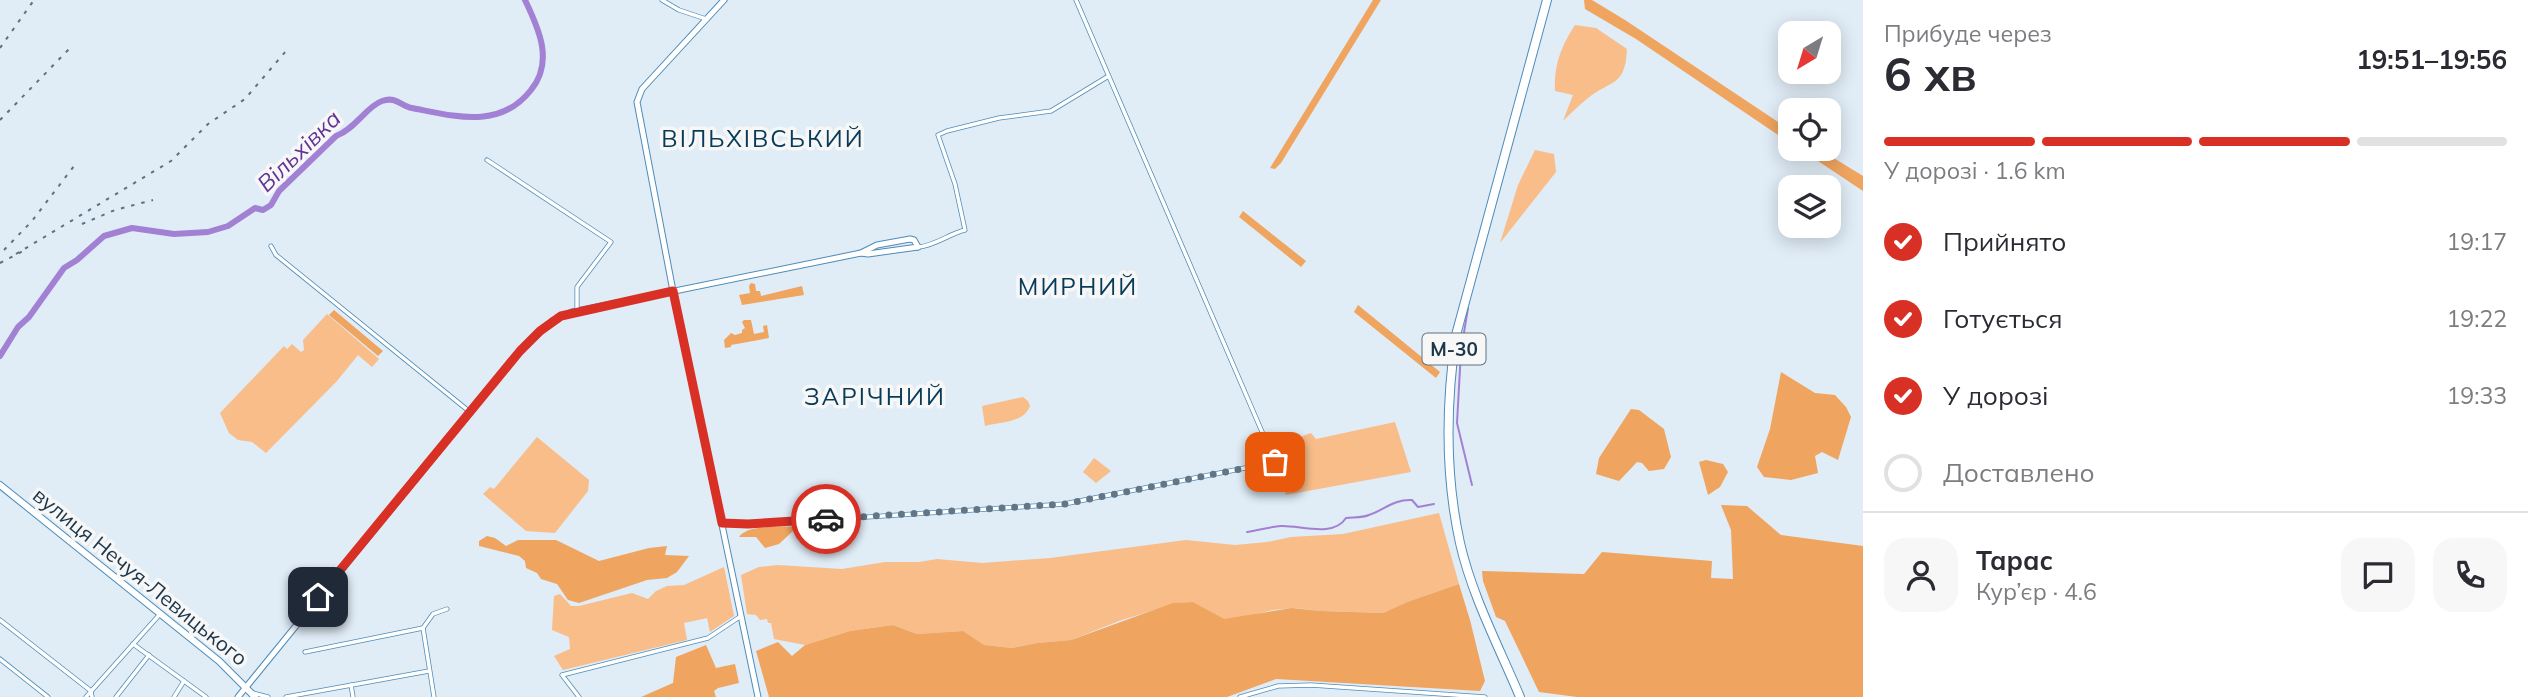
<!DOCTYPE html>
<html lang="uk">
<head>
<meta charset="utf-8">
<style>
  :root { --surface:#fff; --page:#f7f7f7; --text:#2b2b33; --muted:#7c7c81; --line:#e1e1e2; --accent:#d93025 }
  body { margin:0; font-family:Mulish,sans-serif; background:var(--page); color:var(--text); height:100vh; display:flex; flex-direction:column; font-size:26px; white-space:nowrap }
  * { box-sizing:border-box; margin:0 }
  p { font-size:23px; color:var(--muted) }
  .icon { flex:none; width:38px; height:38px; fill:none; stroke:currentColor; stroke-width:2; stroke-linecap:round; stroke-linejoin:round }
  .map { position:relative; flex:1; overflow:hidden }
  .side { display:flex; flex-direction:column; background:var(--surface); width:665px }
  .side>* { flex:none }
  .needle { width:46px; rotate:218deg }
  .buttons { position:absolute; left:1778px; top:21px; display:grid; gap:14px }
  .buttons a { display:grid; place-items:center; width:63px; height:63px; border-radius:14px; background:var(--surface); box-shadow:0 4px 18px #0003; font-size:35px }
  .pin { position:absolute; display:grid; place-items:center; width:60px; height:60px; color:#fff; margin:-30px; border-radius:14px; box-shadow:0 4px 10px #0006 }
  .courier { position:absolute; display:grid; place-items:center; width:70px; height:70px; margin:-35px; border:5px solid #d93025; border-radius:50%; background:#fff; color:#222; box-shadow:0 2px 9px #0007 }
  .headline em { font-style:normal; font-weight:700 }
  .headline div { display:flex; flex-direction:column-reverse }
  .headline { display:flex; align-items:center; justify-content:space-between; height:119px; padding:0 21px }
  h1 { font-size:46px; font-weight:700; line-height:52px }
  .bar { display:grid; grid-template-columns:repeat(4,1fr); gap:10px 7px; align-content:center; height:84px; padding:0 21px }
  .bar i { height:9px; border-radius:5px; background:var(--line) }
  .bar .selected { background:var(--accent) }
  .bar p { grid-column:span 4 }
  .line { display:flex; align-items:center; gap:18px; padding:0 21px; border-top:2px solid var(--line) }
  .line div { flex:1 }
  .round { display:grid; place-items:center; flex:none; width:74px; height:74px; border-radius:21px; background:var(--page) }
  ol { padding:0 21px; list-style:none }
  li { display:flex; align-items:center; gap:21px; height:77px }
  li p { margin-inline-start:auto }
  li .icon { padding:7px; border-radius:50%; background:var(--accent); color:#fff; stroke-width:4 }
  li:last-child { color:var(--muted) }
  li i { width:38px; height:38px; border:4px solid var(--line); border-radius:50% }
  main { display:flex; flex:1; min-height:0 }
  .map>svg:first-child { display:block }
  .green { fill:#f8bd89 }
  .forest { fill:#efa45f }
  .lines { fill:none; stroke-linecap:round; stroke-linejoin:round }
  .stream { stroke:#a281d4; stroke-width:2 }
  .river { stroke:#a281d4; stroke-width:6 }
  .street-casing { stroke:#4e8cb9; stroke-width:5 }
  .secondary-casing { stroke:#4e8cb9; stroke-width:7 }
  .primary-casing { stroke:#4e8cb9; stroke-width:8 }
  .highway-casing { stroke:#4e8cb9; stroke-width:10 }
  .street { stroke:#fff; stroke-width:3.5 }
  .secondary { stroke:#fff; stroke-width:5 }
  .primary { stroke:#fff; stroke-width:6 }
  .highway { stroke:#fff; stroke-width:8 }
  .rail { stroke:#5c7282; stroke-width:2; stroke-dasharray:3.5 7; stroke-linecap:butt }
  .done { stroke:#617686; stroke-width:7; stroke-dasharray:0 12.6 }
  .route { stroke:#d93025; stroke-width:9 }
  .labels { text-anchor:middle; stroke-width:7; stroke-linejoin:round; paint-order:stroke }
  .shield { fill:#f7f7f7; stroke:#5e717e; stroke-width:2 }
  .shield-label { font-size:19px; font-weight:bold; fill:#1d374a }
  .street-label { font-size:21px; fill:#1d374a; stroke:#f7f7f7 }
  .water-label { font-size:23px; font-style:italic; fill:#623496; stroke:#f7f7f7 }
  .quarter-label { font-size:24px; letter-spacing:2px; fill:#073b5a; stroke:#f7f7f7 }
</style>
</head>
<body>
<main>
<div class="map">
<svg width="1863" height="697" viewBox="0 0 1863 697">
  <rect width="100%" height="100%" fill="#e0ecf6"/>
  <g class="green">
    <path d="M1575 25 1596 28 1627 49C1625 87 1612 79 1588 98 1579 105 1571 113 1563 121L1573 95 1555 91C1554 64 1561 47 1575 25Z"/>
    <polygon points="1535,150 1554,154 1556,172 1500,243 1518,185"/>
    <polygon points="327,314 379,359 372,367 358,355 337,381 266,453 252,442 238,440 229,433 220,413 284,346 287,349 292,344 301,352 304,350 303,340"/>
    <path d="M1023 397 1028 401 1030 406C1024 423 1000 422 985 426L982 406Z"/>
    <polygon points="1395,422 1411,472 1286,495 1274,467 1277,465 1272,447 1311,433 1316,439"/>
    <polygon points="537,437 589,480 588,491 555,533 526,531 483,494 490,487 494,489"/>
    <polygon points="1094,458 1111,471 1096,483 1083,472"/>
    <polygon points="1439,513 1459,584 1407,602 1383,613 1320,611 1295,608 1273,610 1226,621 1193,602 1176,603 1119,621 1071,640 1037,643 1012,648 983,645 963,631 917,634 893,625 850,631 805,645 774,639 771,623 768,623 767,619 760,620 756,615 747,614 741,575 759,567 778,565 842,569 885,562 919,562 937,559 982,563 1050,558 1186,540 1235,545 1267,542 1291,537 1343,534"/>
    <polygon points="724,567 734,616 710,632 707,618 684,623 687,640 563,670 554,656 570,649 569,637 552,630 554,596 560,594 571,606 579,606 632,593 648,599 656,591 667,586 684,585"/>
  </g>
  <g class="forest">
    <polygon points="1373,0 1381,0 1281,163 1275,169 1270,168"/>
    <polygon points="1584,0 1592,0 1625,20 1790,130 1790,143 1636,39 1585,9"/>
    <polygon points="1800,149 1819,149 1863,176 1863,191"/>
    <polygon points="1243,211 1306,261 1301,267 1239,217"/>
    <polygon points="751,283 755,284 756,291 760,291 761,296 802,286 804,295 742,305 739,295 750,293 749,286"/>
    <polygon points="1358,305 1440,372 1436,378 1354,312"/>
    <polygon points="334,310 383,351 378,356 329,315"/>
    <polygon points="744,320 751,320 754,334 764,332 763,326 767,325 769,338 731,345 731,347 725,348 724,340 731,333 735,335 742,333 742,330 745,328 742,322"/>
    <polygon points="1781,372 1815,393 1835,395 1846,407 1851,417 1838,460 1822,452 1815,456 1818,473 1791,480 1764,477 1757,467 1770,429"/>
    <polygon points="1631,409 1639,410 1664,429 1671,457 1664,469 1649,471 1642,463 1637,462 1619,481 1596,474 1599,458"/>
    <polygon points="1706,460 1723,464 1728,472 1720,487 1708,495 1699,462"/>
    <polygon points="1721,505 1747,506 1781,535 1863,546 1863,697 1577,697 1539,692 1505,621 1496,617 1483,581 1482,571 1584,574 1602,552 1712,561 1711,578 1733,579 1731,530"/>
    <path d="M809 527 803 530 793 531 779 544 765 548 756 537H739C747 523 793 527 809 527Z"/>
    <polygon points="487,536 495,538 506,546 518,540 556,540 599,561 649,548 667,546 665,555 689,556 677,572 667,578 647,580 579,603 568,600 557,584 541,579 537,573 526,568 525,561 519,556 479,546 479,541"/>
    <polygon points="1459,584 1470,620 1485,681 1480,691 1276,679 1227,697 769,697 756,651 778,642 792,656 805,645 850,631 893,625 917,634 963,631 984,645 1012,648 1037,643 1071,640 1173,603 1193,602 1224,619 1292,608 1320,611 1383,613 1407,602"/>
    <polygon points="706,645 716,668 735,664 739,683 718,688 714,691 716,697 641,697 673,683 676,657"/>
  </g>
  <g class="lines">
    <g class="stream">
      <polyline points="1468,308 1461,351 1457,423 1472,485"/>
      <path d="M1247 532C1258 530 1270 527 1281 526 1300 525 1333 538 1346 518 1353 517 1362 518 1369 515 1384 510 1394 499 1412 500L1418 507 1434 504"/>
    </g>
    <path class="river" d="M0 356 18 327 29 317 64 268 77 260 104 236 132 228 174 234 208 232 228 226 255 208 263 210 271 205 279 191 336 136C355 129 367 106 382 101 396 96 401 106 412 108 454 116 500 130 531 90 554 62 539 29 525 0"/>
    <g class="street-casing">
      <g id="street">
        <polyline points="662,0 679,10 706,19"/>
        <polyline points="487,160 611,242 577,287 577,311"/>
        <polyline points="271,246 276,255 470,412"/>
        <path d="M919 247C936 245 949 234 965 230L955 184 938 135 947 131 999 118 1051 111 1107 77"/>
        <polyline points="722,523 748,525 1064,504 1275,462 1076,0"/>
        <polyline points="0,620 91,691 92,697"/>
        <polyline points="133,644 206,697"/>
        <polyline points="305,652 423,628"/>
        <polyline points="0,659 48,697"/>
        <polyline points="351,685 353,697"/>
        <polyline points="253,693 268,697"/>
        <polyline points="86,697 161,613"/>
        <polyline points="116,697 149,655"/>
        <polyline points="174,697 184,681"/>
        <polyline points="286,697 429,671"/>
        <polyline points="434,697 423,628 433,614 447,609"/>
        <polyline points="579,697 562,675 708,638 741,616"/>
        <polyline points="1240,697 1278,686 1311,685 1485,697"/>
      </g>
    </g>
    <g class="secondary-casing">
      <g id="secondary">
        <polyline points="724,0 642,89 637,102 673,291 758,697"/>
        <polyline points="861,253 868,254 918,247"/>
        <polyline points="238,697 520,351 552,321 572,312 861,253 877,245 910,239 914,240 918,247"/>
      </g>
    </g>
    <g class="primary-casing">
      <polyline id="primary" points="0,485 219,661 255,697"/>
    </g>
    <g class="highway-casing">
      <path id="highway" d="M1520 697C1499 647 1472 596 1460 543 1445 475 1446 403 1456 335L1547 0"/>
    </g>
    <use href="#street" class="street"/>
    <use href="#secondary" class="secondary"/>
    <use href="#primary" class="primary"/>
    <use href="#highway" class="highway"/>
    <g class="rail">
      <polyline points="0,48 34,0"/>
      <polyline points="0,120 72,46"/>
      <polyline points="82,224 115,210 153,200"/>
      <polyline points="4,250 32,221 74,166"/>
      <polyline points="16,254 171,161 208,124 245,99 286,51"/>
      <polyline points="0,263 25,250"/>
    </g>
  </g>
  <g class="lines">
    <polyline class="done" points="826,519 1065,504 1275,462"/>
    <polyline class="route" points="318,597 520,351 540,331 561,316 673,291 722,523 748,524 826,519"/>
  </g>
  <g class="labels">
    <rect class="shield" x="1422.5" y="333.5" width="63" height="31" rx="5"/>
    <g class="shield-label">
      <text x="1454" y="356">М-30</text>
    </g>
    <g class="street-label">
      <text transform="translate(140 577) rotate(39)" y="7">вулиця Нечуя-Левицького</text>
    </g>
    <g class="water-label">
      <text transform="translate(299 151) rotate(-44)" y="8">Вільхівка</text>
    </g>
    <g class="quarter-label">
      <text x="763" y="147">ВІЛЬХІВСЬКИЙ</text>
      <text x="1078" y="295">МИРНИЙ</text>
      <text x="875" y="405">ЗАРІЧНИЙ</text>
    </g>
  </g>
</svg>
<div class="buttons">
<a><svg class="needle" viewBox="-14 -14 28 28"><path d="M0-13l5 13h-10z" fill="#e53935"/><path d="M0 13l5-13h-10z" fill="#7c7c81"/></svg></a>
<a><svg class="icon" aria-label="locate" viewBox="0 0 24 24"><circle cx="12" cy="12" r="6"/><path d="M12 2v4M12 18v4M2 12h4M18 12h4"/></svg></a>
<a><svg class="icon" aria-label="layers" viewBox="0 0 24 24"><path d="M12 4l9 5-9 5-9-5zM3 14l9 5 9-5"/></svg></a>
</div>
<div class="pin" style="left:1275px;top:462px;background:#ea580c"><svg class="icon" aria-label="bag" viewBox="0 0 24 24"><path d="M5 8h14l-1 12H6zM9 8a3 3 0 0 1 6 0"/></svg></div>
<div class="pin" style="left:318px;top:597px;background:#1f2937"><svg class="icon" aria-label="home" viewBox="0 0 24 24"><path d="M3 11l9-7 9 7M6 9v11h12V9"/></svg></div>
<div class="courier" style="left:826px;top:519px"><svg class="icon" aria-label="car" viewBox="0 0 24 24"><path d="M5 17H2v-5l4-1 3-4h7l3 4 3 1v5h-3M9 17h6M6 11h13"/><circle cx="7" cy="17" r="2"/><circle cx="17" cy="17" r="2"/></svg></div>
</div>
<section class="side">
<div class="headline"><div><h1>6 хв</h1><p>Прибуде через</p></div><em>19:51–19:56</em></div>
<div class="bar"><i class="selected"></i><i class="selected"></i><i class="selected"></i><i></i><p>У дорозі · 1.6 km</p></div>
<ol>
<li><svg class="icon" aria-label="check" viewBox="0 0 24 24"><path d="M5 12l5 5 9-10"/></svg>Прийнято<p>19:17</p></li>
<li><svg class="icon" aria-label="check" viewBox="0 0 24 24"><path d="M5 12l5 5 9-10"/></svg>Готується<p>19:22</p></li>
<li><svg class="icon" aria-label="check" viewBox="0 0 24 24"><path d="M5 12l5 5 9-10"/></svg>У дорозі<p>19:33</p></li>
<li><i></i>Доставлено</li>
</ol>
<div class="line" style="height:126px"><a class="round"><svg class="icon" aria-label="person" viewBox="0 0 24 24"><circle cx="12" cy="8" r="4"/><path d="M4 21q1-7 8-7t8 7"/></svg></a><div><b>Тарас</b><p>Кур’єр · 4.6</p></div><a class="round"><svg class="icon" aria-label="chat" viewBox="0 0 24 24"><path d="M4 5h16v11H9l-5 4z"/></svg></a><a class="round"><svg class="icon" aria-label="phone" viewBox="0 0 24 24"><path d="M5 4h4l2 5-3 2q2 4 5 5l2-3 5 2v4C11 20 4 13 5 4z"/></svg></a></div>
</section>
</main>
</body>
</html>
